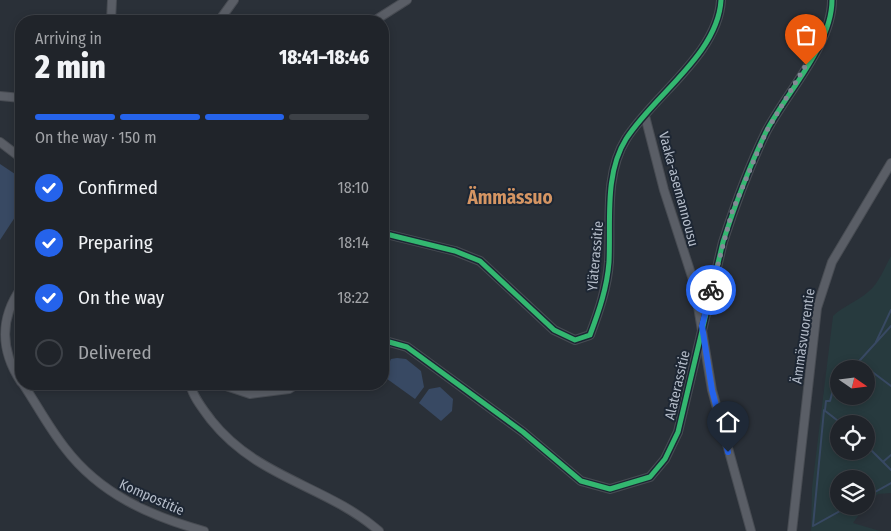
<!DOCTYPE html>
<html lang="en">
<head>
<meta charset="utf-8">
<style>
  :root { --surface:#20242a; --page:#282c32; --text:#f1f3f6; --muted:#a2a4a8; --line:#3d4147; --accent:#2563eb }
  body { margin:0; font-family:"Fira Sans Condensed",sans-serif; background:var(--page); color:var(--text); height:100vh; display:flex; flex-direction:column; font-size:19px; white-space:nowrap }
  * { box-sizing:border-box; margin:0 }
  p { font-size:16px; color:var(--muted) }
  .icon { flex:none; width:28px; height:28px; fill:none; stroke:currentColor; stroke-width:2; stroke-linecap:round; stroke-linejoin:round }
  .map { position:relative; flex:1; overflow:hidden }
  .sheet { position:absolute; left:15px; top:15px; width:374px; height:375px; display:flex; flex-direction:column; background:var(--surface); border-radius:20px; box-shadow:0 2px 8px #0003,0 0 0 1px var(--line) }
  .sheet>* { flex:none }
  .needle { width:32px; rotate:104deg }
  .controls { position:absolute; left:830px; top:360px; display:grid; gap:10px }
  .controls a { display:grid; place-items:center; width:45px; height:45px; border-radius:50%; background:var(--surface); box-shadow:0 2px 8px #0003,0 0 0 1px var(--line); font-size:25px }
  .pin { position:absolute; display:grid; place-items:center; width:42px; height:42px; color:#fff; margin:-51px -21px; border-radius:50% 50% 50% 0; rotate:-45deg; box-shadow:0 0 5px #0007 }
  .pin .icon { rotate:45deg }
  .courier { position:absolute; display:grid; place-items:center; width:50px; height:50px; margin:-25px; border:4px solid #2563eb; border-radius:50%; background:#fff; color:#222; box-shadow:0 1px 6px #0007 }
  .head em { font-style:normal; font-weight:800 }
  .head div { display:flex; flex-direction:column-reverse }
  .head { display:flex; align-items:center; justify-content:space-between; height:85px; padding:0 20px }
  h1 { font-size:32px; font-weight:800; line-height:38px }
  .bar { display:grid; grid-template-columns:repeat(4,1fr); gap:8px 5px; align-content:center; height:60px; padding:0 20px }
  .bar i { height:6px; border-radius:4px; background:var(--line) }
  .bar .selected { background:var(--accent) }
  .bar p { grid-column:span 4 }
  ol { padding:0 20px; list-style:none }
  li { display:flex; align-items:center; gap:15px; height:55px }
  li p { margin-inline-start:auto }
  li .icon { padding:5px; border-radius:50%; background:var(--accent); color:#fff; stroke-width:4 }
  li:last-child { color:var(--muted) }
  li i { width:28px; height:28px; border:2px solid var(--line); border-radius:50% }
  .map>svg:first-child { display:block }
  .green { fill:#273a3e; fill-rule:evenodd }
  .water { fill:#384963 }
  .lines { fill:none; stroke-linecap:round; stroke-linejoin:round }
  .stream { stroke:#384963; stroke-width:2 }
  .minor-casing { stroke:#484c53; stroke-width:10 }
  .minor { stroke:#5a5e66; stroke-width:8 }
  .cycleway-casing { stroke:#1d2633; stroke-width:8 }
  .cycleway { stroke:#33b770; stroke-width:5 }
  .done { stroke:#848b96; stroke-width:5; stroke-dasharray:0 9 }
  .route { stroke:#2563eb; stroke-width:6 }
  .labels { text-anchor:middle; stroke-width:4; stroke-linejoin:round; paint-order:stroke }
  .street-label { font-size:14px; fill:#b4bcc9; stroke:#1d2633 }
  .district-label { font-size:19px; font-weight:bold; fill:#d59563; stroke:#1d2633 }
</style>
</head>
<body>
<div class="map">
<svg width="891" height="531" viewBox="0 0 891 531">
  <rect width="100%" height="100%" fill="#2a3038"/>
  <path class="green" d="M891 256V493L878 494 866 505V479H839V506H865L853 523 880 531H811L812 488 833 316C843 306 857 302 868 292 879 283 884 269 891 256ZM839 369H866V396H839ZM839 424H866V451H839Z"/>
  <g class="water">
    <polygon points="0,164 21,178 21,208 0,240"/>
    <polygon points="397,358 406,359 421,371 424,387 415,399 383,376 391,359"/>
    <polygon points="440,387 453,399 452,411 441,421 419,403 429,389"/>
  </g>
  <g class="lines">
    <g class="stream">
      <polyline points="876,342 891,310"/>
      <polyline points="859,362 891,386"/>
      <polyline points="852,369 891,326"/>
      <polyline points="825,410 826,401 830,401 833,390 839,384"/>
      <polyline points="842,424 824,410 813,526 849,506"/>
      <polyline points="866,445 891,470"/>
      <polyline points="884,461 891,455"/>
      <polyline points="866,497 891,483"/>
    </g>
    <g class="minor-casing">
      <g id="minor">
        <polyline points="111,21 112,0"/>
        <polyline points="219,21 234,0"/>
        <polyline points="374,21 407,0"/>
        <polyline points="0,96 21,98"/>
        <polyline points="645,116 664,190 694,283 712,390 751,531"/>
        <polyline points="0,142 21,158"/>
        <path d="M382 233 455 251 480 261 554 330 575 340 590 335C599 311 607 288 609 262 611 222 604 174 626 139 654 95 718 54 721 0"/>
        <path d="M21 288C0 318 0 350 21 382"/>
        <path d="M382 340 407 347 523 432 581 481 610 489 650 477 665 459 678 432 723 242C735 205 749 167 766 132 786 93 832 45 832 0"/>
        <path d="M23 384C37 405 49 428 65 448 100 494 150 516 204 531"/>
        <path d="M190 384C193 397 203 409 211 420 258 479 326 485 379 531"/>
        <polyline points="220,384 250,394 289,389 297,384"/>
        <polyline points="792,531 817,308 832,262 891,163"/>
      </g>
    </g>
    <use href="#minor" class="minor"/>
    <g class="cycleway-casing">
      <g id="cycleway">
        <path d="M382 233 455 251 480 261 554 330 575 340 590 335C599 311 607 288 609 262 611 222 604 174 626 139 654 95 718 54 721 0"/>
        <path d="M382 340 407 347 523 432 581 481 610 489 650 477 665 459 678 432 723 242C735 205 749 167 766 132 786 93 832 45 832 0"/>
      </g>
    </g>
    <use href="#cycleway" class="cycleway"/>
  </g>
  <g class="lines">
    <polyline class="done" points="711,290 732,212 766,132 806,65"/>
    <polyline class="route" points="711,290 702,326 712,390 728,452"/>
  </g>
  <g class="labels">
    <g class="street-label">
      <text transform="translate(679 189) rotate(75)" y="5">Vaaka-asemannousu</text>
      <text transform="translate(595 256) rotate(-85)" y="5">Yläterassitie</text>
      <text transform="translate(803 336) rotate(-82)" y="5">Ämmäsvuorentie</text>
      <text transform="translate(677 385) rotate(-77)" y="5">Alaterassitie</text>
      <text transform="translate(152 497) rotate(24)" y="5">Kompostitie</text>
    </g>
    <g class="district-label">
      <text x="510" y="204">Ämmässuo</text>
    </g>
  </g>
</svg>
<div class="controls">
<a><svg class="needle" viewBox="-14 -14 28 28"><path d="M0-13l5 13h-10z" fill="#e53935"/><path d="M0 13l5-13h-10z" fill="#a2a4a8"/></svg></a>
<a><svg class="icon" aria-label="locate" viewBox="0 0 24 24"><circle cx="12" cy="12" r="6"/><path d="M12 2v4M12 18v4M2 12h4M18 12h4"/></svg></a>
<a><svg class="icon" aria-label="layers" viewBox="0 0 24 24"><path d="M12 4l9 5-9 5-9-5zM3 14l9 5 9-5"/></svg></a>
</div>
<div class="pin" style="left:806px;top:65px;background:#ea580c"><svg class="icon" aria-label="bag" viewBox="0 0 24 24"><path d="M5 8h14l-1 12H6zM9 8a3 3 0 0 1 6 0"/></svg></div>
<div class="pin" style="left:728px;top:452px;background:#1f2937"><svg class="icon" aria-label="home" viewBox="0 0 24 24"><path d="M3 11l9-7 9 7M6 9v11h12V9"/></svg></div>
<div class="courier" style="left:711px;top:290px"><svg class="icon" aria-label="bike" viewBox="0 0 24 24"><circle cx="6" cy="16" r="4"/><circle cx="18" cy="16" r="4"/><path d="M6 16l4-8h5l3 8M10 8l3 8H6M13 5h3"/></svg></div>
<section class="sheet">
<div class="head"><div><h1>2 min</h1><p>Arriving in</p></div><em>18:41–18:46</em></div>
<div class="bar"><i class="selected"></i><i class="selected"></i><i class="selected"></i><i></i><p>On the way · 150 m</p></div>
<ol>
<li><svg class="icon" aria-label="check" viewBox="0 0 24 24"><path d="M5 12l5 5 9-10"/></svg>Confirmed<p>18:10</p></li>
<li><svg class="icon" aria-label="check" viewBox="0 0 24 24"><path d="M5 12l5 5 9-10"/></svg>Preparing<p>18:14</p></li>
<li><svg class="icon" aria-label="check" viewBox="0 0 24 24"><path d="M5 12l5 5 9-10"/></svg>On the way<p>18:22</p></li>
<li><i></i>Delivered</li>
</ol>
</section>
</div>
</body>
</html>
